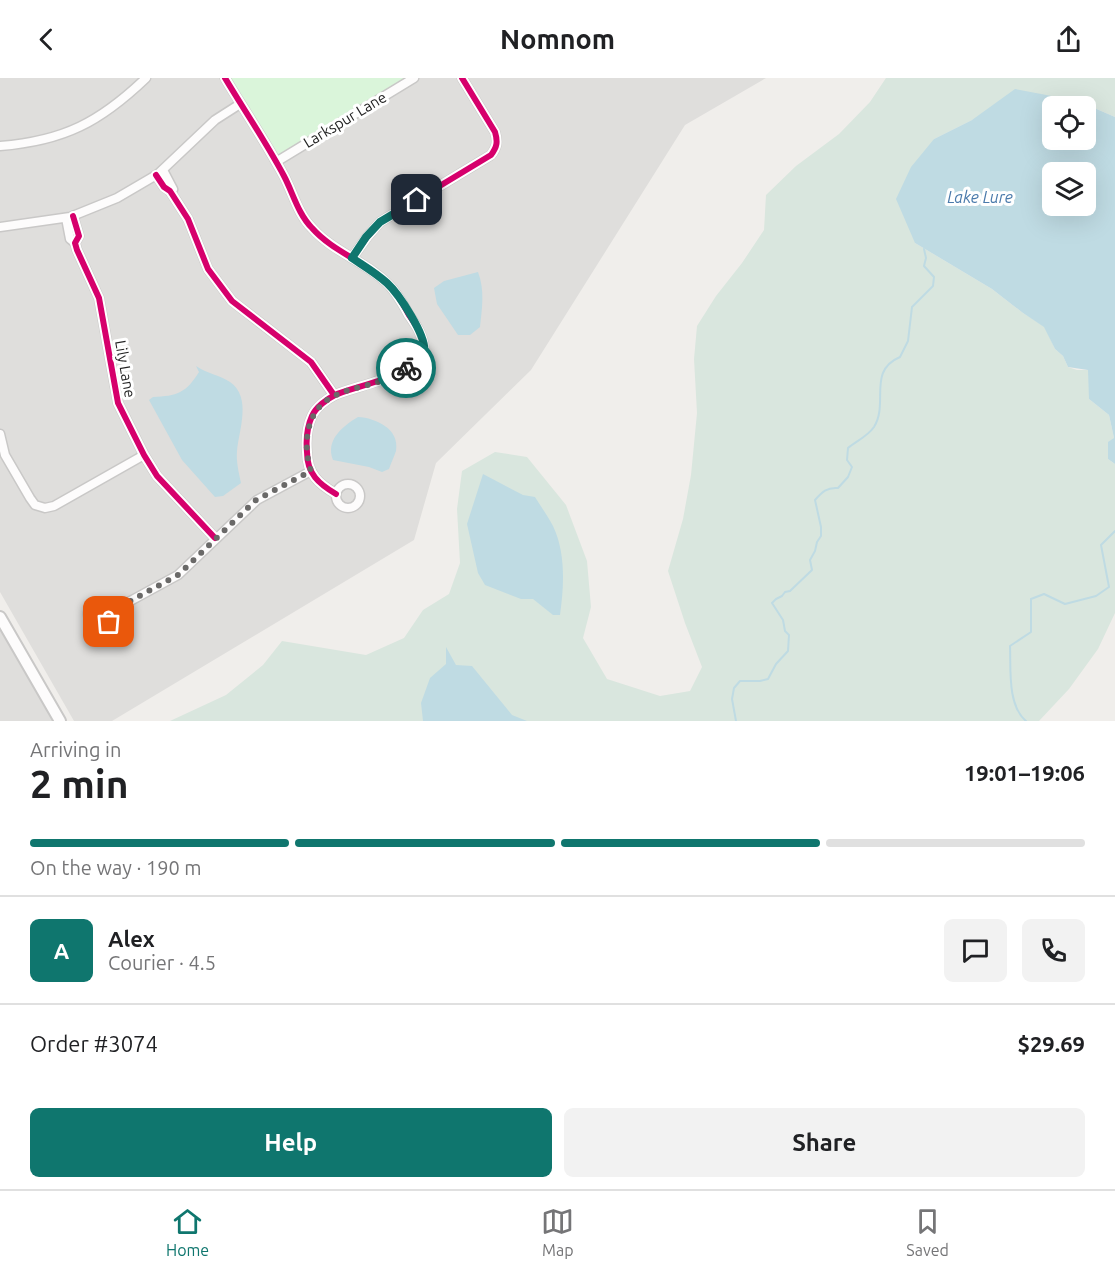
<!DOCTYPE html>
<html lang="en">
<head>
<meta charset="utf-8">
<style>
  :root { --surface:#fff; --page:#f2f2f2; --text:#202124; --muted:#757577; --line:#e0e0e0; --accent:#0f766e }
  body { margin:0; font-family:Ubuntu,sans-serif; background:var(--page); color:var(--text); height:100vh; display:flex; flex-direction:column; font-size:22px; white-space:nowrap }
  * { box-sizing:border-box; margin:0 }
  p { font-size:20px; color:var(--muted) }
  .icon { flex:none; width:33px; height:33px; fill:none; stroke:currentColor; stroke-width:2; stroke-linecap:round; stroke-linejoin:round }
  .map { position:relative; height:643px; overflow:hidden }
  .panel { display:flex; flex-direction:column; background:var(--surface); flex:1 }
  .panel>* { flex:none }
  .tools { position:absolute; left:1042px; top:18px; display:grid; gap:12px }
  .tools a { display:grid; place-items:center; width:54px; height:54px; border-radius:9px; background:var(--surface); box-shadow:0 6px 24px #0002; font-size:30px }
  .pin { position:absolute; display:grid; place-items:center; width:51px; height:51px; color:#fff; margin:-26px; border-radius:12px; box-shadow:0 3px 9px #0006 }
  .courier { position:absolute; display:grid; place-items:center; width:60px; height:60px; margin:-30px; border:4px solid #0f766e; border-radius:50%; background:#fff; color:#222; box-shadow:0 2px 8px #0007 }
  .overview em { font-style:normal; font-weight:700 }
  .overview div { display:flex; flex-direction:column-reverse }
  .overview { display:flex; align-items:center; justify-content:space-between; height:102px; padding:0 30px }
  h1 { font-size:39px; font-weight:700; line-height:45px }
  .bar { display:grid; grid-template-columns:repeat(4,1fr); gap:9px 6px; align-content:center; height:72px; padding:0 30px }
  .bar i { height:8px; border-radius:4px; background:var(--line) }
  .bar .on { background:var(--accent) }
  .bar p { grid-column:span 4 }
  .line { display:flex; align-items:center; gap:15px; padding:0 30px; border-top:2px solid var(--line) }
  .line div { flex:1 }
  .round { display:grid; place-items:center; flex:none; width:63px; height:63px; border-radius:9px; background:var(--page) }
  .cta { display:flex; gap:12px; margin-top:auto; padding:12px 30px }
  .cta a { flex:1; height:69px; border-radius:9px; background:var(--accent); color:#fff; font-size:24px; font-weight:700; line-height:69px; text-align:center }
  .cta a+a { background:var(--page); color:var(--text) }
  header { display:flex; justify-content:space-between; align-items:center; height:78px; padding:0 30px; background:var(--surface); font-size:27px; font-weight:700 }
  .tab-bar { display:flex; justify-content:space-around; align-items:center; height:84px; border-top:2px solid var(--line); background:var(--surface); font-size:16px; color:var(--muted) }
  .tab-bar a { display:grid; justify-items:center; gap:3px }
  .tab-bar .on { color:var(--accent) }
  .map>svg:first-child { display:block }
  .residential { fill:#dfdedc }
  .wetland { fill:#d9e6de }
  .park { fill:#daf5da }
  .water { fill:#bfdbe3; fill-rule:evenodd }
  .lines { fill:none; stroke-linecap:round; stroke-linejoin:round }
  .stream { stroke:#bfdbe3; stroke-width:2 }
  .minor-casing { stroke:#c9c8c7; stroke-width:11 }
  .tertiary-casing { stroke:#c9c8c7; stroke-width:14 }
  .minor { stroke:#fdfcfc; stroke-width:8 }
  .tertiary { stroke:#fdfcfc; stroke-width:10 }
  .cycleway-casing { stroke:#fff; stroke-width:10 }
  .cycleway { stroke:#d6006c; stroke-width:6 }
  .done { stroke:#6a6968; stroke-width:6; stroke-dasharray:0 10.8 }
  .route { stroke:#0f766e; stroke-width:8 }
  .labels { text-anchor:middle; stroke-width:6; stroke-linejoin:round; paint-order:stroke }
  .street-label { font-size:15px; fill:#222; stroke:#fff }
  .water-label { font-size:16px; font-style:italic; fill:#4a7aab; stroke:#fff }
</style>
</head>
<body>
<header><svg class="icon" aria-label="back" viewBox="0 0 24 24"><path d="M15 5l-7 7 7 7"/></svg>Nomnom<svg class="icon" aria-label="share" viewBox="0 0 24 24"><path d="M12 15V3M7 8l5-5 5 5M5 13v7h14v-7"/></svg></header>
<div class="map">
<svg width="1115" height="643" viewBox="0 0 1115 643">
  <rect width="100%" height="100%" fill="#f0eeeb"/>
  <g class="residential">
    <polygon points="0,0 766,0 685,47 531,292 436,385 414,462 112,643 74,643 0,514"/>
    <polygon points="0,539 60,643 0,643"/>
  </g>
  <polygon class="wetland" points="886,0 1115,0 1115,39 1078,23 972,42 934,61 915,165 992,211 1023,235 1045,249 1055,271 1063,278 1068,289 1077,292 1089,292 1089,321 1109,337 1114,360 1108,381 1115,386 1115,535 1098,571 1069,611 1039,643 170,643 226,617 263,587 282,563 366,577 404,560 423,532 449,516 460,485 457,431 462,393 495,374 527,379 566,427 587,483 591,529 583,560 607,601 660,618 690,613 702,589 685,545 668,493 683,441 691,397 697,335 694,281 697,248 716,218 742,185 764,152 766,117 796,88 839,56 870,24"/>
  <polygon class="park" points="230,0 405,0 276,78"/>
  <g class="water">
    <path d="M1015 11 1078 23 1115 39V386L1108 381V364L1114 360 1109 337 1089 321 1088 292 1068 289 1063 278 1055 271 1044 249 1023 235 992 211 915 165 896 121 911 89 934 61 972 42ZM1086 28V62H1053V28ZM1086 94V128H1053V94Z"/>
    <path d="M478 194C485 212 482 231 480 249L470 257H458L437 226 434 210 444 203Z"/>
    <path d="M196 288C208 296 220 297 230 304 252 319 239 352 237 373 236 384 239 395 241 405L223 418 215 419 182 382 149 322 153 319C177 318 186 315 199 294Z"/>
    <path d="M358 339C376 340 400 351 396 373 394 379 391 385 389 391L382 394 369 389 333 382C325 362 343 348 358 339Z"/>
    <path d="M483 396 523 417 535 419C541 429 548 438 553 448 566 475 564 509 560 537H553L533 521H521L485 507 478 495 467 446Z"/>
    <polygon points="446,569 456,587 472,588 512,637 527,643 423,643 421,625 430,600 446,586"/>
  </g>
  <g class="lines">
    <g class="stream">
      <path d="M736 643 732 621 734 610 740 603H760L768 601 776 586 788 573 789 557 785 553 783 542 772 525 776 521 782 518 785 514 790 513 812 492 810 482 815 473 817 464 821 458V449L815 422C822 414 827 409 838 410L848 399 852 389 847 382 848 370C856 363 867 359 874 349 889 325 867 293 900 279L908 263 912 229 933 208 934 199 924 188 926 180 924 171"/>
      <path d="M1026 643C1007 627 1011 590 1010 568L1031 554V521L1044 516 1065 526 1096 518 1109 509 1101 467 1115 453"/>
    </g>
    <g class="minor-casing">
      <g id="minor">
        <path d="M225 0C244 32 266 64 284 98 293 115 298 136 312 150 333 174 367 184 389 207 397 215 403 226 409 237 416 247 423 257 424 270 425 296 354 308 335 317 327 321 316 329 312 338 307 349 306 363 307 374 307 396 319 406 336 416"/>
        <path d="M0 68C64 63 100 44 146 0"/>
        <polyline points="276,84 414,0"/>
        <polyline points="163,92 173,111 170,113"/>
        <polyline points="156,97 164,109 170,113 188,141 208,191 232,223 311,284 334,317"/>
        <polyline points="73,138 79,158 75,165 77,172 99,220 118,325 144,377 157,398 215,460"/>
        <polyline points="66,140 70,161 75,165"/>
        <polyline points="0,149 70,139 117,120 158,96 215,42 240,26"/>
        <path d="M352 180 367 159 380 144 491 77C497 69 498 64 495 54L462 0"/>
        <polyline points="0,356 5,377 30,420 35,427 45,430 54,428 144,377"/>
        <circle cx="348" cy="418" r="12"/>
        <circle cx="100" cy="536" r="12"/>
        <polyline points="112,533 178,497 257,422 311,393"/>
      </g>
    </g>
    <g class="tertiary-casing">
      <polyline id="tertiary" points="0,539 60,643"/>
    </g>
    <use href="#minor" class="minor"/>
    <use href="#tertiary" class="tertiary"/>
    <g class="cycleway-casing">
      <g id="cycleway">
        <path d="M225 0C244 32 266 64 284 98 293 115 298 136 312 150 333 174 367 184 389 207 397 215 403 226 409 237 416 247 423 257 424 270 425 296 354 308 335 317 327 321 316 329 312 338 307 349 306 363 307 374 307 396 319 406 336 416"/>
        <polyline points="156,97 164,109 170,113 188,141 208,191 232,223 311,284 334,317"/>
        <polyline points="73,138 79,158 75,165 77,172 99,220 118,325 144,377 157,398 215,460"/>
        <path d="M352 180 367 159 380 144 491 77C497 69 498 64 495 54L462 0"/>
      </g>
    </g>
    <use href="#cycleway" class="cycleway"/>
  </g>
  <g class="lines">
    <path class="done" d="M109 544 112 533 178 497 256 422 311 393C302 365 306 330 336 317 351 310 367 308 381 303 390 300 398 294 406 290"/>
    <path class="route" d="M406 290C413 287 421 283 424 275 428 259 398 215 387 205 376 195 364 188 352 180L366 159 380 144 417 122"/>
  </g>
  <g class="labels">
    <g class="street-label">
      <text transform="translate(345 42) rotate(-31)" y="5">Larkspur Lane</text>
      <text transform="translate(125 291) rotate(80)" y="5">Lily Lane</text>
    </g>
    <g class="water-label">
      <text x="980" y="125">Lake Lure</text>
    </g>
  </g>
</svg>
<div class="tools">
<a><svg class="icon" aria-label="locate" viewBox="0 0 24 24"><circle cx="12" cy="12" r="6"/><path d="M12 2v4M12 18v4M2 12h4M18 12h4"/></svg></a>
<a><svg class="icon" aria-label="layers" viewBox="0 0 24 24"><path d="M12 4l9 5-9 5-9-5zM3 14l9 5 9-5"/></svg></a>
</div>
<div class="pin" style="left:109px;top:544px;background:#ea580c"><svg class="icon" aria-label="bag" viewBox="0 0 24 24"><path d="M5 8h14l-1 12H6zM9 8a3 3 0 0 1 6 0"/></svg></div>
<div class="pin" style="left:417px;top:122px;background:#1f2937"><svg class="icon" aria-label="home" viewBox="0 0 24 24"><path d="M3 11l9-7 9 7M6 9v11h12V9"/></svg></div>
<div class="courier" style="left:406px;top:290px"><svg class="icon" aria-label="bike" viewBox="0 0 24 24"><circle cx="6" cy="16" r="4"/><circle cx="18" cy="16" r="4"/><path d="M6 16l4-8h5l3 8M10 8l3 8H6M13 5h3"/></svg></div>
</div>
<section class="panel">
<div class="overview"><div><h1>2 min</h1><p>Arriving in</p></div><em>19:01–19:06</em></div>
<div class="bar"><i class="on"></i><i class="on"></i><i class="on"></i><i></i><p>On the way · 190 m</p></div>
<div class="line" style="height:108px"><b class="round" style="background:var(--accent);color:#fff">A</b><div><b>Alex</b><p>Courier · 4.5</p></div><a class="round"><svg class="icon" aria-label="chat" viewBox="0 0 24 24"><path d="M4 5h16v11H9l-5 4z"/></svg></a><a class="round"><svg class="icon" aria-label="phone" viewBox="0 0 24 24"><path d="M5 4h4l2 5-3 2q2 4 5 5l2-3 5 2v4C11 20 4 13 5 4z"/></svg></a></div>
<div class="line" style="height:78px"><div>Order #3074</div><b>$29.69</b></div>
<div class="cta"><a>Help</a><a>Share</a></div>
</section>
<nav class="tab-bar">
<a class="on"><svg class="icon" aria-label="home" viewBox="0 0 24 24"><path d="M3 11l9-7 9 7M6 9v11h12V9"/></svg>Home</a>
<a><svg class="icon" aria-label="map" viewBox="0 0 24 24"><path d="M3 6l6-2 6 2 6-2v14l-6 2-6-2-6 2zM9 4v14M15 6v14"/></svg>Map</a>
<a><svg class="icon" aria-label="saved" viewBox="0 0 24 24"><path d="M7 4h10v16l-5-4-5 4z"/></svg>Saved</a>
</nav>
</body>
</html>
